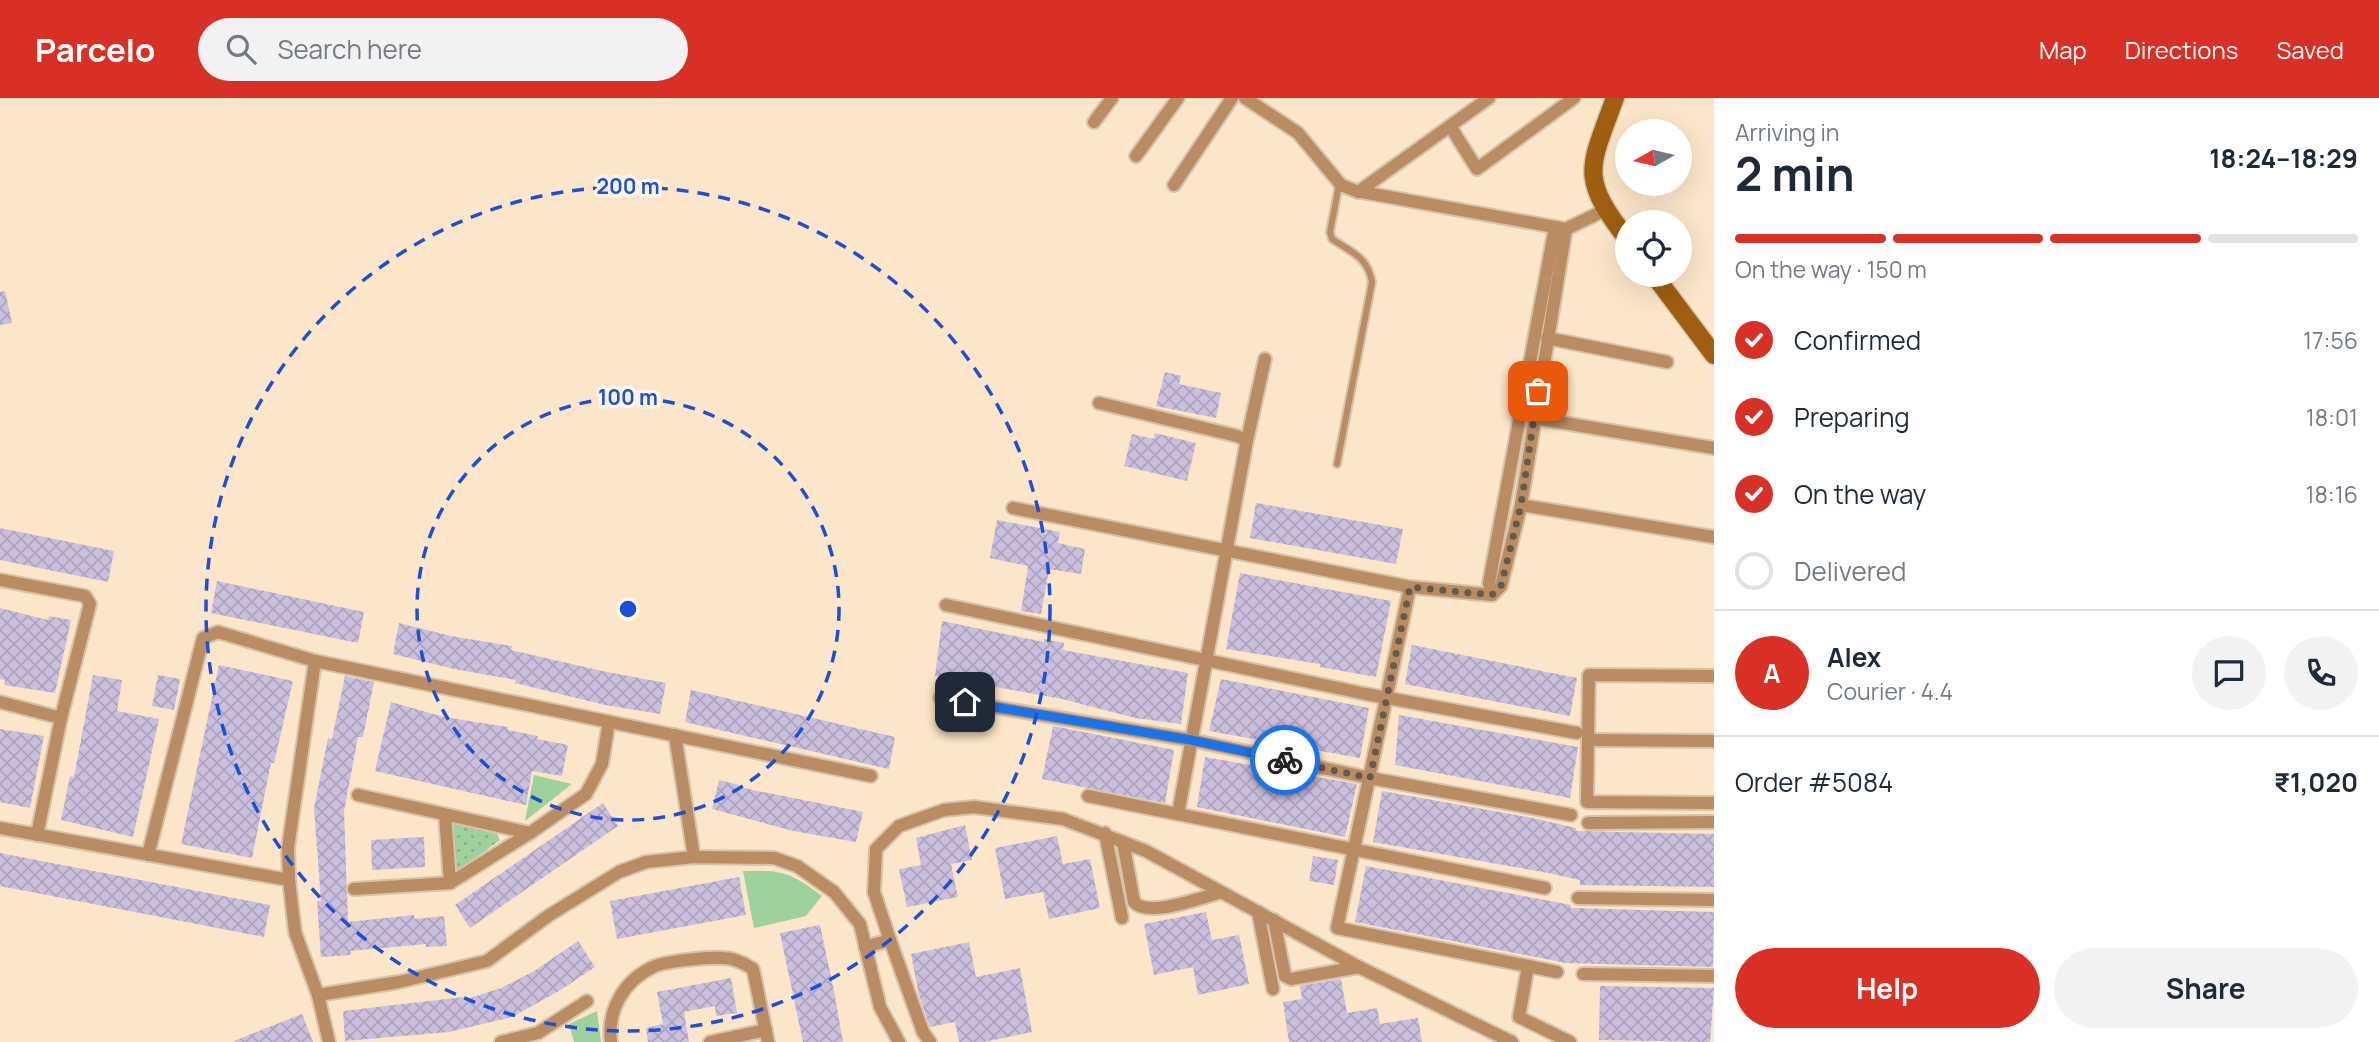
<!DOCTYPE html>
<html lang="en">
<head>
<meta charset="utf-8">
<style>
  :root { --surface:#fff; --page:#f2f2f3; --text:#1f2937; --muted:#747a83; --line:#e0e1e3; --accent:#d93025 }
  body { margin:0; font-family:Manrope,sans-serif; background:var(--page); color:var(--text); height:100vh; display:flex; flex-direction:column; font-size:26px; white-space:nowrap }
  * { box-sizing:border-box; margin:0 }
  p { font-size:23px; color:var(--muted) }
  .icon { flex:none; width:38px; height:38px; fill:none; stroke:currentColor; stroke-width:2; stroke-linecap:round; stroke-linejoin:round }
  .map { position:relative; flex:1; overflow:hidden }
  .drawer { display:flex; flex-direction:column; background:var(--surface); width:665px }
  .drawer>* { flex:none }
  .needle { width:46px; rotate:262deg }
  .buttons { position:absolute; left:1615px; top:21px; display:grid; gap:14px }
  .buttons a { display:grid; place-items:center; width:77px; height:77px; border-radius:50%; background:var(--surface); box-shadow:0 7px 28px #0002; font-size:35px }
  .pin { position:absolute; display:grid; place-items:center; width:60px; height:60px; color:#fff; margin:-30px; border-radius:14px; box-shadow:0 4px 10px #0006 }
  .courier { position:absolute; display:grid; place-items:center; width:70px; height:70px; margin:-35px; border:5px solid #1a73e8; border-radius:50%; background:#fff; color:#222; box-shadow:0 2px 9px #0007 }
  .head em { font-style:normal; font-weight:700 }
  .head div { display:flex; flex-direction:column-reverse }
  .head { display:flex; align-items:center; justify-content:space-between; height:119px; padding:0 21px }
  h1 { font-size:46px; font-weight:700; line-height:52px }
  .bar { display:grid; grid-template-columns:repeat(4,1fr); gap:10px 7px; align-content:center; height:84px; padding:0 21px }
  .bar i { height:9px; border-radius:5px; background:var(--line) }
  .bar .active { background:var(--accent) }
  .bar p { grid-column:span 4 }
  .line { display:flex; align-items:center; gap:18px; padding:0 21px; border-top:2px solid var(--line) }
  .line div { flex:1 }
  .round { display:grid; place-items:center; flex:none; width:74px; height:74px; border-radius:37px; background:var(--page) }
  ol { padding:0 21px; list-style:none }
  li { display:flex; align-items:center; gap:21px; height:77px }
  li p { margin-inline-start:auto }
  li .icon { padding:7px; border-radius:50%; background:var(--accent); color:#fff; stroke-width:4 }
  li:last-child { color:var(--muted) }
  li i { width:38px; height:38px; border:4px solid var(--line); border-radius:50% }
  .button { display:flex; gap:14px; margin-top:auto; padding:14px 21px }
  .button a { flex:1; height:80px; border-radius:42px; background:var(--accent); color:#fff; font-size:28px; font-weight:700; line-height:80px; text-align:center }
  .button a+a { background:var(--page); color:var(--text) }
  header { display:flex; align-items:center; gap:42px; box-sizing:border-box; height:98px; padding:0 35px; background:var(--accent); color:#fff }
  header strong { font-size:33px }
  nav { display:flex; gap:38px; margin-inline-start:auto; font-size:24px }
  .search { width:490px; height:63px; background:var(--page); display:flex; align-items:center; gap:18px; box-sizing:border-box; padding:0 24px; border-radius:38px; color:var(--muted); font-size:26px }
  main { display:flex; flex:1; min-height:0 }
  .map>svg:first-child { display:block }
  .grass { fill:#9fd19d }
  .park { fill:url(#park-dots) }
  .building { fill:url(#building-cross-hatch) }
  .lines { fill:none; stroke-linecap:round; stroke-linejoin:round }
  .lane-casing { stroke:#d7c3aa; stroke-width:10 }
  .street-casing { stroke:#d7c3aa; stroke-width:16 }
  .secondary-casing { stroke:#d7c3aa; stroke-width:21 }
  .lane { stroke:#ba8c64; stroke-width:6 }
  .street { stroke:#ba8c64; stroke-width:12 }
  .secondary { stroke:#9f5e10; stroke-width:18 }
  .done { stroke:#665a4a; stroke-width:7; stroke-dasharray:0 12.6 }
  .route { stroke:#1a73e8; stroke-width:9 }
  .ring { fill:none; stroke:#1d4ed8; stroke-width:3.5; stroke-dasharray:12 9 }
  .centre { fill:#1d4ed8; stroke:#fef5ea; stroke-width:3.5 }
  .ring-label { font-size:21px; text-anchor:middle; font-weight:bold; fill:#1d4ed8; stroke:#fef5ea; stroke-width:7; stroke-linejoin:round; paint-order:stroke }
</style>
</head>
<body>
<header>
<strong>Parcelo</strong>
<div class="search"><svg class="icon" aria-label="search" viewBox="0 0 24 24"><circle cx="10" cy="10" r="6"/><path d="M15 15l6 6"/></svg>Search here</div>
<nav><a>Map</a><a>Directions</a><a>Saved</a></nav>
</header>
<main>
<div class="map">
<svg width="1714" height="944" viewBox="0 0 1714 944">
  <defs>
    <pattern id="park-dots" width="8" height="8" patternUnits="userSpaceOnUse" patternTransform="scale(1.75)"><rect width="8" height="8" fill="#9fd19d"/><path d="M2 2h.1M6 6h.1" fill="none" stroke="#88b286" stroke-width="1.8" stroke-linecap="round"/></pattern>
    <pattern id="building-cross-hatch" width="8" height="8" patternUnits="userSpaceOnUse" patternTransform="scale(1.75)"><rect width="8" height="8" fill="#cbbfde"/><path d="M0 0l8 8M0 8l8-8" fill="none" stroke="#aea3bd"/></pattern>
  </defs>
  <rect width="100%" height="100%" fill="#fce6c9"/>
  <g class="grass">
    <polygon points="534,677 572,686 525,723"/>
    <path d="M743 773C783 772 789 774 822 798L806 818 754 830Z"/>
    <polygon points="597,913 601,944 574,944 569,926"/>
  </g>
  <polygon class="park" points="455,726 497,736 500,742 459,772 453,772 451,729"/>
  <g class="building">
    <polygon points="5,193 12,225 0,227 0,194"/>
    <polygon points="1165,274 1181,278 1179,286 1221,295 1216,320 1156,308"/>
    <polygon points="1155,335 1196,345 1187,383 1124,368 1132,336 1154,341"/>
    <polygon points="1256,405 1403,431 1396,466 1250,440"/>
    <polygon points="997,422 1060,434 1058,445 1085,451 1081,476 1049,471 1041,516 1021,513 1028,468 990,460"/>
    <polygon points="0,430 114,453 108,484 0,462"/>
    <polygon points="1240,475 1391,503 1376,579 1320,569 1320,566 1226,551"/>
    <polygon points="217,483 364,514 358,545 211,515"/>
    <polygon points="0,510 48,522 49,518 71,522 55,595 4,587 5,582 0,581"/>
    <polygon points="942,523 1044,544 1044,541 1064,545 1063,552 1188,575 1181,626 1135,620 1062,601 935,578"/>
    <polygon points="399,525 451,538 512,548 511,552 602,573 666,585 660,616 605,607 515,585 516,582 454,571 393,556"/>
    <polygon points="1412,547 1577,580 1570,618 1405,586"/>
    <polygon points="219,567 293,583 274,665 271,665 252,760 181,746"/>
    <polygon points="93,577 122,582 117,613 159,621 133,739 61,722 70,678 74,679"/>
    <polygon points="158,577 180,581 174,612 152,608"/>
    <polygon points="345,578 374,584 363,639 358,639 344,713 348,824 414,817 414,821 444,818 447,848 426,849 426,846 350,853 351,857 321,859 317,803 321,803 314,710 328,640 332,641"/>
    <polygon points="1221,581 1369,610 1360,660 1209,633"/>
    <polygon points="691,592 895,639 889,671 685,624"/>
    <polygon points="391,604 444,619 508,629 508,632 538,638 537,641 568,647 562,678 532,673 526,707 375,673"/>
    <polygon points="1399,617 1578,649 1570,700 1395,667"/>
    <polygon points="1053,628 1174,652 1165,705 1042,681"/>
    <polygon points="0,631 44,638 30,710 0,704"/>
    <polygon points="1205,659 1357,686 1345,739 1197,709"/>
    <polygon points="719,682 739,687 738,689 863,714 856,744 793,733 712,711"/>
    <polygon points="1382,693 1528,719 1576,730 1576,733 1714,736 1714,789 1580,787 1580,782 1548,775 1373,744"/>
    <polygon points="603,705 618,728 470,830 455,807"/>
    <polygon points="965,727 972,762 951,766 958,799 907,809 899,771 921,767 916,740"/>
    <polygon points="1057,738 1063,766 1090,761 1100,810 1049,821 1043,794 1005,801 995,750"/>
    <polygon points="424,739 425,769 372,772 371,742"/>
    <polygon points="0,755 270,807 264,839 0,788"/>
    <polygon points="1313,758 1338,762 1334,787 1309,783"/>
    <polygon points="1366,768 1571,807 1570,810 1714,814 1713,869 1566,865 1355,824"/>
    <polygon points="739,779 746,817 617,841 610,803"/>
    <polygon points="1206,814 1212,842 1239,837 1249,886 1198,897 1193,869 1154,877 1144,826"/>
    <polygon points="820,827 834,893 843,944 803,944 785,859 780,835"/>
    <polygon points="578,843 595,869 559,893 512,919 449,934 345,943 343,913 463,899 464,902 501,890 534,873"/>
    <polygon points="969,844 976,879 1020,870 1032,934 984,944 959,944 955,924 930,929 919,897 911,856"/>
    <polygon points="731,880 737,915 716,918 715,908 684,914 689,944 648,944 646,930 663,926 657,894"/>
    <polygon points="1341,881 1347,915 1377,910 1380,926 1418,920 1422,944 1289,944 1283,904 1302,901 1300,888"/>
    <polygon points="1600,888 1714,890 1710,944 1599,942"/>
    <polygon points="302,916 313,944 235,944 234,943"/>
  </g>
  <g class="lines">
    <g class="lane-casing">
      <path id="lane" d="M1337 366 1372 184C1368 159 1351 154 1332 141L1330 134 1339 87"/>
    </g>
    <g class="street-casing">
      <g id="street">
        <polyline points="1245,0 1298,35 1341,87 1356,93 1566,131 1605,112"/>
        <polyline points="1094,24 1112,0"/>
        <polyline points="1450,28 1477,71 1574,0"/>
        <polyline points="1136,58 1178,0"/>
        <polyline points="1174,87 1232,0"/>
        <polyline points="1358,94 1489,0"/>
        <polyline points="1547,240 1667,264"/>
        <polyline points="1099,305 1237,338 1244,341 1246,347 1178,716"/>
        <polyline points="1534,320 1714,350"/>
        <polyline points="1246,347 1265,261"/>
        <polyline points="1521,407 1714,439"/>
        <polyline points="1013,410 1410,489 1492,497"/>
        <polyline points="0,482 85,498 90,506 61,620 37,737"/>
        <polyline points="1410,489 1337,830 1528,868"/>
        <polyline points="1492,497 1501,488 1521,407 1566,131"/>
        <polyline points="1492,497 1489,485 1555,129"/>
        <polyline points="946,507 1366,596 1577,635"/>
        <polyline points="315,563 288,750 289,782 295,834 318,897 329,944"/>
        <polyline points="1714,578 1589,577 1587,704 1714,705"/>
        <polyline points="940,600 1191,642 1370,680 1571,717"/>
        <polyline points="0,604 61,620"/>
        <polyline points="675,637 694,759"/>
        <polyline points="1589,642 1714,643"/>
        <polyline points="358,697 530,735"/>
        <polyline points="1088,698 1545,790"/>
        <polyline points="445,717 450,785"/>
        <polyline points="1588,725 1714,724"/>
        <polyline points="0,730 289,782"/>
        <polyline points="1105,735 1122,820"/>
        <path d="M1123 744 1134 804C1148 820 1199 800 1219 795"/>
        <polyline points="148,757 203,540 218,534 315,563 871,678"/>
        <polyline points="354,791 450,785 530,735 586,696 602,666 609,624"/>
        <polyline points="1578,800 1714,802"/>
        <polyline points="1258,814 1273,891"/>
        <polyline points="1274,822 1285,878 1291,881 1359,869"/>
        <polyline points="890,842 923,934 930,944"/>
        <polyline points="865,849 890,842 874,794 876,751 899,728 944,712 974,709 1063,721 1146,753 1359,869 1512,944"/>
        <polyline points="1557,874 1528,868 1519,919 1570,944"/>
        <polyline points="1583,876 1714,878"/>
        <polyline points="318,897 399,884 487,863 548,818 619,774 646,764 694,759 774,760 797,768 834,794 860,826 880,909 899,944"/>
        <polyline points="501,944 538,935 587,903"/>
        <path d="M611 944C607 913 623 883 653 869 665 863 708 859 723 860 734 860 744 865 753 871L768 944"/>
        <polyline points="710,944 766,932"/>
      </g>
    </g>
    <g class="secondary-casing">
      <g id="secondary">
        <path d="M1615 0C1589 71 1579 79 1628 142"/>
        <polyline points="1654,177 1714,257"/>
      </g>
    </g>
    <use href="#lane" class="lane"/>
    <use href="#street" class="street"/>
    <use href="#secondary" class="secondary"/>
  </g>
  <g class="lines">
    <polyline class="done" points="1285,662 1370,680 1410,489 1492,497 1501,488 1521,407 1538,293"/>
    <polyline class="route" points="965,604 1191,642 1285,662"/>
  </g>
  <g class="ring">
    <circle cx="628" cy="511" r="211"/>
    <circle cx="628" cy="511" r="422"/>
  </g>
  <circle cx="628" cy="511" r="10" class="centre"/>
  <g class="ring-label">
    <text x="628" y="96">200 m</text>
    <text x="628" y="307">100 m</text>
  </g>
</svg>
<div class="buttons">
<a><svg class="needle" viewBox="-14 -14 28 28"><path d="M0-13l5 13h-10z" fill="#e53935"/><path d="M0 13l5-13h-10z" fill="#747a83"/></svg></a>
<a><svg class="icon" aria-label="locate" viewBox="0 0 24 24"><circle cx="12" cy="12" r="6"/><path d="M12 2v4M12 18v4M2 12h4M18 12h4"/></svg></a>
</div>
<div class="pin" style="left:1538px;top:293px;background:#ea580c"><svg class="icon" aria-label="bag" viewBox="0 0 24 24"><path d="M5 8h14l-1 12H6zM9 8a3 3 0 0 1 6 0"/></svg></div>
<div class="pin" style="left:965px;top:604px;background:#1f2937"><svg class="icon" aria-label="home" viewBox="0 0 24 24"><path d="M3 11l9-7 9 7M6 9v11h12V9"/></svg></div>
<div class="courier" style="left:1285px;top:662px"><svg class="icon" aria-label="bike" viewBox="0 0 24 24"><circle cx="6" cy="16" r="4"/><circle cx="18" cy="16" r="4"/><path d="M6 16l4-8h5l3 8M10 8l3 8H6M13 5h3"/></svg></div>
</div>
<section class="drawer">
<div class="head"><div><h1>2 min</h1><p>Arriving in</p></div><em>18:24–18:29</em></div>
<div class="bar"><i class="active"></i><i class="active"></i><i class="active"></i><i></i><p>On the way · 150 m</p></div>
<ol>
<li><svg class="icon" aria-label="check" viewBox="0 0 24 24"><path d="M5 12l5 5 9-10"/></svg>Confirmed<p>17:56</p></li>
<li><svg class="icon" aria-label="check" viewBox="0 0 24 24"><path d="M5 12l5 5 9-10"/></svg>Preparing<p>18:01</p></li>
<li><svg class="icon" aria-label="check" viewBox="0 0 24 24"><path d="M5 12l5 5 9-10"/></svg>On the way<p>18:16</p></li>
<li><i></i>Delivered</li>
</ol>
<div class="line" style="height:126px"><b class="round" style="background:var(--accent);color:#fff">A</b><div><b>Alex</b><p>Courier · 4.4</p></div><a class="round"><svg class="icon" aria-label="chat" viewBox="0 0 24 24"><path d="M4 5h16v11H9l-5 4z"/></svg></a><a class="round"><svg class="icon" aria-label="phone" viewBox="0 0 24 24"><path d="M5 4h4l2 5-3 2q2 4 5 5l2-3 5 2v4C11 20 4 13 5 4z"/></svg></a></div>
<div class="line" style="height:91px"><div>Order #5084</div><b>₹1,020</b></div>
<div class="button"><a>Help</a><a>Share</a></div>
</section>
</main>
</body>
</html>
